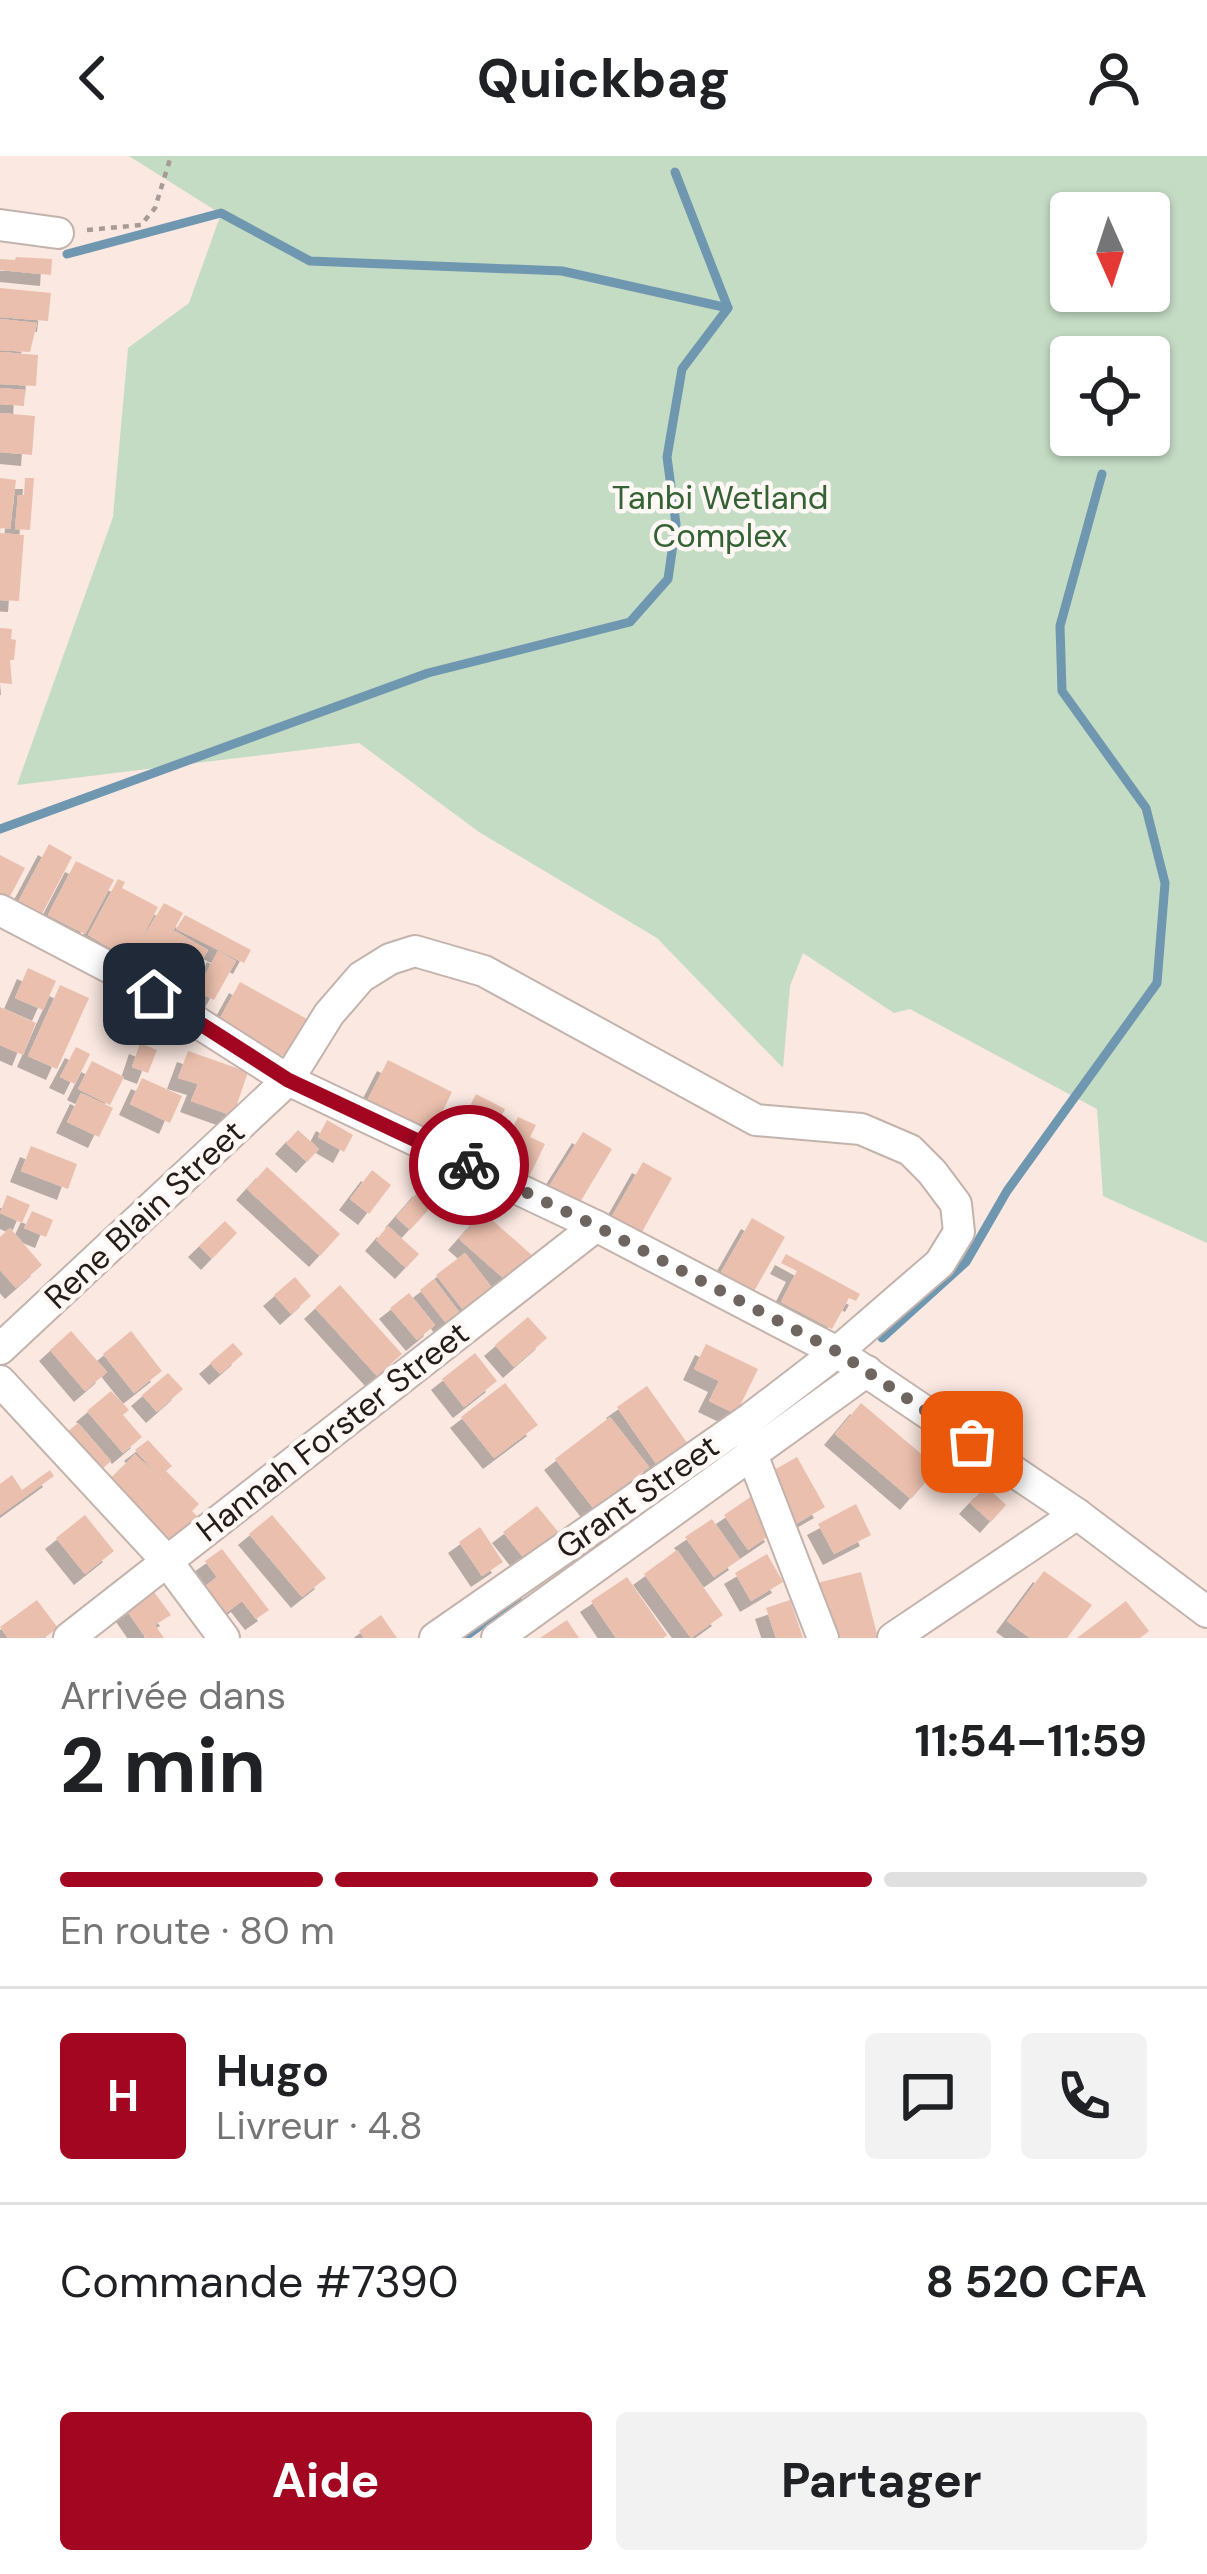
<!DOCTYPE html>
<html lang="fr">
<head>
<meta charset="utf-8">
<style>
  :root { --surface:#fff; --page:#f2f2f2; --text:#202124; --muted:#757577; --line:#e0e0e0; --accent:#a30621 }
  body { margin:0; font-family:"DM Sans",sans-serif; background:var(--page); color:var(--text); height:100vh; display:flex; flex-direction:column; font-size:45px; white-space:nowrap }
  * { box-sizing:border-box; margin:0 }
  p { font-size:39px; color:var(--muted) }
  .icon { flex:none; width:66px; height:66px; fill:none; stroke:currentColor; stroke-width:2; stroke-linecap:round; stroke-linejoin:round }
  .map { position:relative; height:1482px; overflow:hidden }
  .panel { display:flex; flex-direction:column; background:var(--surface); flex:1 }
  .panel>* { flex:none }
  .needle { width:78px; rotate:177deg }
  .buttons { position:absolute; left:1050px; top:36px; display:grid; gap:24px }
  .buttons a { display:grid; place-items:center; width:120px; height:120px; border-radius:12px; background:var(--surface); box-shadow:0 3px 9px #0004; font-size:60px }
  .pin { position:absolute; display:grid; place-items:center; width:102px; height:102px; color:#fff; margin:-51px; border-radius:24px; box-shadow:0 6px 18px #0006 }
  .courier { position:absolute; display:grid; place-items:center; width:120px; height:120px; margin:-60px; border:9px solid #a30621; border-radius:50%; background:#fff; color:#222; box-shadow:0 3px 15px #0007 }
  .head em { font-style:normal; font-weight:700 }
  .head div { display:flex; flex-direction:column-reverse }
  .head { display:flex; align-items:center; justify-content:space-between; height:204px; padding:0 60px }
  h1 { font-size:78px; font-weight:700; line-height:90px }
  .bar { display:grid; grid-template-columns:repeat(4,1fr); gap:18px 12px; align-content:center; height:144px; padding:0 60px }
  .bar i { height:15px; border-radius:9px; background:var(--line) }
  .bar .current { background:var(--accent) }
  .bar p { grid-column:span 4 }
  .line { display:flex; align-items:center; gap:30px; padding:0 60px; border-top:3px solid var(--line) }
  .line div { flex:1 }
  .round { display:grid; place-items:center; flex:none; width:126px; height:126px; border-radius:12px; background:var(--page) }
  .primary-button { display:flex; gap:24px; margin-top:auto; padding:24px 60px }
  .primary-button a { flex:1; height:138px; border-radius:12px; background:var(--accent); color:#fff; font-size:48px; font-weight:700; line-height:138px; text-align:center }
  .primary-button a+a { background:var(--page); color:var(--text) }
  header { display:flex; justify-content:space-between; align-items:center; height:156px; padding:0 60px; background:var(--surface); font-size:54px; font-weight:700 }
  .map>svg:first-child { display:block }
  .green { fill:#c4dbc4; fill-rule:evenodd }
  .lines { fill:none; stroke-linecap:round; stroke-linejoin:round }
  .stream { stroke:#7097b0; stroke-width:9 }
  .building { fill:#ebbfad; filter:url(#shadow) }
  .minor-casing { stroke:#c4b3ad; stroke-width:34 }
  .path { stroke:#a89b95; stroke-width:4.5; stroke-dasharray:6 6; stroke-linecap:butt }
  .minor { stroke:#fff; stroke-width:30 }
  .done { stroke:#6e6460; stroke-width:12; stroke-dasharray:0 21.6 }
  .route { stroke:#a30621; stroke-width:15 }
  .labels { text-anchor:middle; stroke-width:9; stroke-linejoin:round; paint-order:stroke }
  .park-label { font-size:33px; fill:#336235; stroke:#fff8f5 }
  .street-label { font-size:33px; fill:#231d1a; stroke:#fff8f5 }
</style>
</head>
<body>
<header><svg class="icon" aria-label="back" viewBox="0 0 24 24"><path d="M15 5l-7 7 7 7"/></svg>Quickbag<svg class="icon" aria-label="person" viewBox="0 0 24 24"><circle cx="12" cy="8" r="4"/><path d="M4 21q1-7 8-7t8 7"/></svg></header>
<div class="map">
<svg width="1207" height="1482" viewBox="0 0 1207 1482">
  <defs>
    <filter id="shadow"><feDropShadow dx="-11" dy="11" stdDeviation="0" flood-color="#0004"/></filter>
  </defs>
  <rect width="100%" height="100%" fill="#fae8e1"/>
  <path class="green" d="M129 0H1207V1087L1103 1040 1097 953 910 853 894 857 803 797 790 830 783 912 657 782 479 676 359 587 17 629 113 361 128 192 189 147 221 58ZM1149 57V135H1071V57ZM1149 201V279H1071V201Z"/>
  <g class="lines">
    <g class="stream">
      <polyline points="67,98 221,57 310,105 562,115 728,152"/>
      <polyline points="0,673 428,517 630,466 668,423 676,368 667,301 682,213 728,152 675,16"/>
      <polyline points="882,1182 966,1106 1007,1035 1157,827 1165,727 1146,652 1062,535 1060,470 1102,318"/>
      <polyline points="810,1235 831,1220"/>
      <polyline points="463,1482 517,1443"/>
    </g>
  </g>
  <g class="building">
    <polygon points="16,101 52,103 51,119 0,114 0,103 15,104"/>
    <polygon points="0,132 51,137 48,165 0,161"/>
    <polygon points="0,163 37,167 30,196 0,194"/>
    <polygon points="0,196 38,199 36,230 0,228"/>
    <polygon points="0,232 25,234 24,250 0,248"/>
    <polygon points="0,257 35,260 32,299 0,296"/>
    <polygon points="0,322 16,324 10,373 0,372"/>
    <polygon points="25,322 34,322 30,374 15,373 18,339 24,339"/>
    <polygon points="0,377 24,379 19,445 0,444"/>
    <polygon points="0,472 12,473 11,483 16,484 14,504 10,504 12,528 0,527"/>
    <polygon points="49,688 72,701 42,758 18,746"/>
    <polygon points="0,699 25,712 7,746 0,743"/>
    <polygon points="76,705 114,724 85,778 48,759"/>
    <polygon points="118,723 125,726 122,732 158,751 137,791 164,747 183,757 169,783 175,775 208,794 185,836 88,779"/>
    <polygon points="185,759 251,794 244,807 176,773"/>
    <polygon points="218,795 236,805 214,844 196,835"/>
    <polygon points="28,812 56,825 43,854 15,842"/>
    <polygon points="240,826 307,863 285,901 219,864"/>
    <polygon points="60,829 89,842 57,913 28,900"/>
    <polygon points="0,851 36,867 23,899 0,889"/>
    <polygon points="140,887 157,894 148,917 132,911"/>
    <polygon points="76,891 90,898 75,928 60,921"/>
    <polygon points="188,895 248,916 233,960 191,945 198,928 178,922"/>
    <polygon points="388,904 452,936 428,985 363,953"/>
    <polygon points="92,905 124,921 110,949 78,933"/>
    <polygon points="142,922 182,940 170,967 130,948"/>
    <polygon points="81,937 113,952 99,981 67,966"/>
    <polygon points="476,938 505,953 480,1003 451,988"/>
    <polygon points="518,961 536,969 530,981 545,988 525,1029 484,1008 495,985 504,989"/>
    <polygon points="327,964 353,979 344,996 318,981"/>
    <polygon points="298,974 319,993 307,1006 286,987"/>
    <polygon points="583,976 612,993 573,1058 543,1040"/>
    <polygon points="31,990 77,1008 68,1033 21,1015"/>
    <polygon points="643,1006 672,1022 637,1085 607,1069"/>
    <polygon points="267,1011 340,1078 320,1100 247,1033"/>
    <polygon points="372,1014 391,1029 369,1058 350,1043"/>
    <polygon points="424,1029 439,1042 410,1074 396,1061"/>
    <polygon points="7,1039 30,1049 22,1067 0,1057"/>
    <polygon points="32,1055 53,1064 46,1081 24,1072"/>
    <polygon points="483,1056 534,1101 510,1128 459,1083"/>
    <polygon points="752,1062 785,1081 753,1137 720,1118"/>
    <polygon points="225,1065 237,1077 212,1103 199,1090"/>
    <polygon points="388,1070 419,1098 406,1112 376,1084"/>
    <polygon points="10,1072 42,1109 16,1132 0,1114 0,1081"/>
    <polygon points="465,1097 493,1133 464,1155 436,1119"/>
    <polygon points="786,1098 860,1138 856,1145 849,1142 832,1173 781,1146 797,1115 781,1107"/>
    <polygon points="295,1121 311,1140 291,1158 274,1139"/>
    <polygon points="434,1123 460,1157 446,1167 420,1134"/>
    <polygon points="340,1129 402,1198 377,1220 315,1152"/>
    <polygon points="409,1137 435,1169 417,1184 390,1152"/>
    <polygon points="528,1161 547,1182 514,1211 495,1189"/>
    <polygon points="71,1175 107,1216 85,1235 50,1194"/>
    <polygon points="131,1175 162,1215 134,1237 103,1198"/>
    <polygon points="233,1187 243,1198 220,1218 210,1207"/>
    <polygon points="706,1188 758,1213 736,1258 709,1245 719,1225 694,1213"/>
    <polygon points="475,1197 497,1225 464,1251 442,1223"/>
    <polygon points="168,1217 183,1233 157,1256 142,1239"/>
    <polygon points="505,1227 538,1269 494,1302 461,1261"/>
    <polygon points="647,1230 690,1291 659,1312 617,1251"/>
    <polygon points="111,1235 129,1254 123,1259 142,1281 123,1297 87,1255"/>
    <polygon points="861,1247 938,1312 911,1343 835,1278"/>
    <polygon points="610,1261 649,1311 594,1353 555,1303"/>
    <polygon points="78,1267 111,1305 94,1320 61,1281"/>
    <polygon points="148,1284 172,1310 166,1315 199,1348 192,1355 204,1367 172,1399 103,1330 135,1298 162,1324 135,1294"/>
    <polygon points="797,1301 825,1351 794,1369 765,1319"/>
    <polygon points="50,1314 54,1320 0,1359 0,1328 12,1319 22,1334"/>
    <polygon points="986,1330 1006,1349 991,1366 970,1347"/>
    <polygon points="752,1340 776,1375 748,1394 724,1359"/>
    <polygon points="856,1348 871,1379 834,1398 818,1368"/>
    <polygon points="537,1350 560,1378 526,1405 503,1376"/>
    <polygon points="85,1359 114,1395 85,1418 56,1382"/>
    <polygon points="272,1359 326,1422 302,1441 249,1378"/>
    <polygon points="712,1363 740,1403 714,1421 685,1381"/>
    <polygon points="480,1371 503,1406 482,1420 459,1386"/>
    <polygon points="222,1393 269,1454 256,1463 242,1445 223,1459 203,1432 217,1421 205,1405"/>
    <polygon points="677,1394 723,1459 691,1482 644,1418"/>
    <polygon points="767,1398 783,1426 751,1445 735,1417"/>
    <polygon points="1044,1415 1092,1449 1067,1482 1030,1482 1007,1465"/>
    <polygon points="861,1416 878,1482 831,1482 817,1427"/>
    <polygon points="627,1421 667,1479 663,1482 616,1482 591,1445"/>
    <polygon points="154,1436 171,1459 155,1469 164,1482 146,1482 127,1455"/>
    <polygon points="37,1444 58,1472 44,1482 8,1482 0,1471"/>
    <polygon points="790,1444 803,1482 776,1482 766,1452"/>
    <polygon points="1126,1445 1149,1475 1140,1482 1077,1482"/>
    <polygon points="381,1459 397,1482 364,1482 359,1475"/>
    <polygon points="567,1464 579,1482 540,1482"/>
  </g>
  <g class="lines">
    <g class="minor-casing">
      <g id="minor">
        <polyline points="0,69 58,77"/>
        <polyline points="0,754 120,817 288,924 596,1070 837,1196 1077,1358 1207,1456"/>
        <polyline points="0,1193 288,924 329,858 361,821 390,803 415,795 484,815 756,964 861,973 910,994 932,1016 956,1048 959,1076 940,1107 837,1196 751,1262 435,1482"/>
        <polyline points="0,1225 166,1404 224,1482"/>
        <polyline points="752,1286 753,1301 823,1482"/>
        <polyline points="69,1482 596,1070"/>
        <polyline points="497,1482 867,1215"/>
        <polyline points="893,1482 1077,1358"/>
      </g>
    </g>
    <polyline class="path" points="87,74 141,69 155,52 171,0"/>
    <use href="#minor" class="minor"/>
  </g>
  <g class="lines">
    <polyline class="done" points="469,1009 596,1070 838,1196 972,1286"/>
    <polyline class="route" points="154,838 288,924 469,1009"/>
  </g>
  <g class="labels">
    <g class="park-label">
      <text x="720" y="353">Tanbi Wetland<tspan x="720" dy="38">Complex</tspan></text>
    </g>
    <g class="street-label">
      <text transform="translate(144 1058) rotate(-43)" y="12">Rene Blain Street</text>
      <text transform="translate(332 1275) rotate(-38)" y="12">Hannah Forster Street</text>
      <text transform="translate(637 1340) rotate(-35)" y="12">Grant Street</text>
    </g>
  </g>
</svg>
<div class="buttons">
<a><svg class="needle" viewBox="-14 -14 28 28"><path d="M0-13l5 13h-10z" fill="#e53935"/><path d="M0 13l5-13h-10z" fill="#757577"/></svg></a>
<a><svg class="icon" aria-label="locate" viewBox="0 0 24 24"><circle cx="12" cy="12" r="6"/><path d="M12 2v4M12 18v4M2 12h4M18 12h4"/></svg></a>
</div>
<div class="pin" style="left:972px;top:1286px;background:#ea580c"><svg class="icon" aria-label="bag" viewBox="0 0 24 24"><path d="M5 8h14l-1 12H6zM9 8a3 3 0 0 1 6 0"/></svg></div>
<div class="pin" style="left:154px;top:838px;background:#1f2937"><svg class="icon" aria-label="home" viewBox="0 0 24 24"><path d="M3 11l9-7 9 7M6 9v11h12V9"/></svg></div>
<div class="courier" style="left:469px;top:1009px"><svg class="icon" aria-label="bike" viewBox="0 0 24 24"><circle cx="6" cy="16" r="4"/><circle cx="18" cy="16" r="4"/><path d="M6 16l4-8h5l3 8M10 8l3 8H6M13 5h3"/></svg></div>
</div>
<section class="panel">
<div class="head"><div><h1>2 min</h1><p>Arrivée dans</p></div><em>11:54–11:59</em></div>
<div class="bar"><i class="current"></i><i class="current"></i><i class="current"></i><i></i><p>En route · 80 m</p></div>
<div class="line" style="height:216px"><b class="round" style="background:var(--accent);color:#fff">H</b><div><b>Hugo</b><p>Livreur · 4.8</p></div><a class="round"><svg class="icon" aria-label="chat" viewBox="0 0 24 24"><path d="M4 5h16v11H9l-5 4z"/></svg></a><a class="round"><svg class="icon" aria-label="phone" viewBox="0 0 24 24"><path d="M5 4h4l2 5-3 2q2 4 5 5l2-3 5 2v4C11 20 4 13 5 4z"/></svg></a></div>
<div class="line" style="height:156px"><div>Commande #7390</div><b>8 520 CFA</b></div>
<div class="primary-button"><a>Aide</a><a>Partager</a></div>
</section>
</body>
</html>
